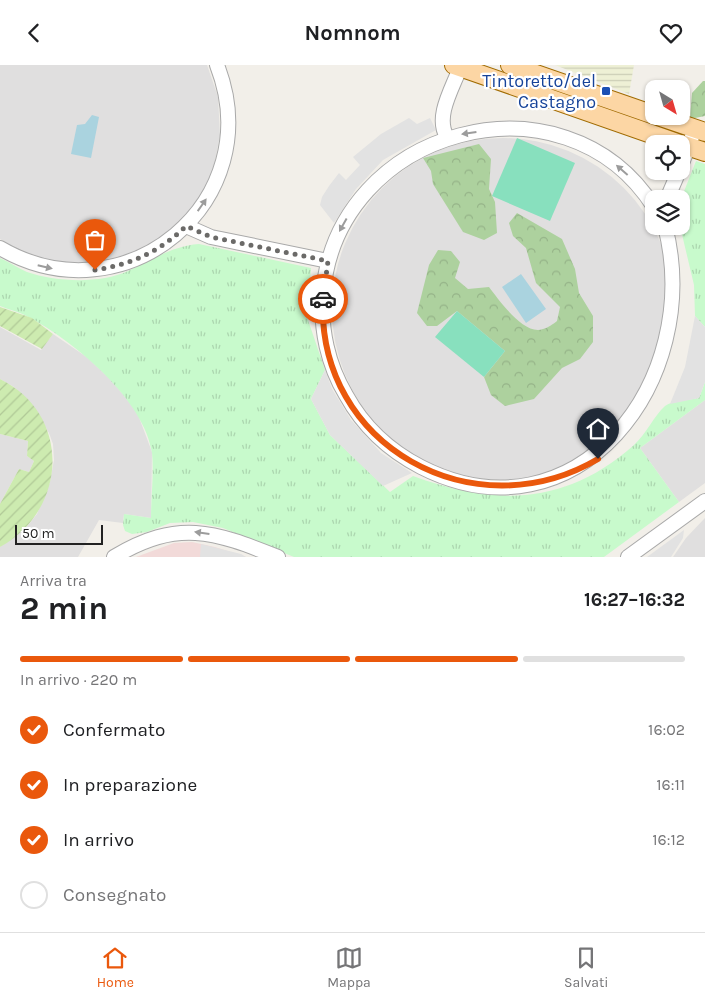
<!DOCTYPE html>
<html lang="it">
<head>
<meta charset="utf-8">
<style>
  :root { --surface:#fff; --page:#f6f6f6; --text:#202124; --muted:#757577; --line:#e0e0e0; --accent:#ea580c }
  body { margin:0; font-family:Karla,sans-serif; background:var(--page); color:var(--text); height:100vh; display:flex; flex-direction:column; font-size:19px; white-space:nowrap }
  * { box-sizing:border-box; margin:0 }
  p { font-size:16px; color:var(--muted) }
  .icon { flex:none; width:28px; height:28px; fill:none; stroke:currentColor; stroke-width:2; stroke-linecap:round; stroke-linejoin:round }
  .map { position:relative; height:492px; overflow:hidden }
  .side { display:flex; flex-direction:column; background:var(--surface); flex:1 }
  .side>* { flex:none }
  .needle { width:32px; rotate:143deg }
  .controls { position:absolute; left:645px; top:15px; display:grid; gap:10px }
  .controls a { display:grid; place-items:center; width:45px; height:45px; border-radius:10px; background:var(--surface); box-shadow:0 1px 4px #0004; font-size:25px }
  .scale { position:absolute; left:15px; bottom:12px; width:88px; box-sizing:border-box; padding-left:5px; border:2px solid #222; border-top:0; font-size:14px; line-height:18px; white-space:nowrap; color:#222; -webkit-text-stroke:4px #fff; paint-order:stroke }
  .pin { position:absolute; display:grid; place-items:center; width:42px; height:42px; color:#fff; margin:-51px -21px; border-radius:50% 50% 50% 0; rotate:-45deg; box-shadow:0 0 5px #0007 }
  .pin .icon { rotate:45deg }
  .courier { position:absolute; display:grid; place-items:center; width:50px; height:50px; margin:-25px; border:4px solid #ea580c; border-radius:50%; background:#fff; color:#222; box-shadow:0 1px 6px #0007 }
  .head em { font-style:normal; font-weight:700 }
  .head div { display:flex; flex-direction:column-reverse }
  .head { display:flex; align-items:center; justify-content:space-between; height:85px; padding:0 20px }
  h1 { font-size:32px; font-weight:700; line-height:38px }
  .bar { display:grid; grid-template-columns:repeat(4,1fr); gap:8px 5px; align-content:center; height:60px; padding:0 20px }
  .bar i { height:6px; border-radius:4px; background:var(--line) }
  .bar .on { background:var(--accent) }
  .bar p { grid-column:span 4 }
  ol { padding:0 20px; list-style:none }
  li { display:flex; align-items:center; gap:15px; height:55px }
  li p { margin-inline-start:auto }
  li .icon { padding:5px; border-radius:50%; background:var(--accent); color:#fff; stroke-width:4 }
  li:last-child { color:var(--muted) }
  li i { width:28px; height:28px; border:2px solid var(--line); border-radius:50% }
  header { display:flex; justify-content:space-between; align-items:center; height:65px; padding:0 20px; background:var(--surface); font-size:22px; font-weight:700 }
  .dock { display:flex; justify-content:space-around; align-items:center; height:70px; border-top:1px solid var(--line); background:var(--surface); font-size:14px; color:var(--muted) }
  .dock a { display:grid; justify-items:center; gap:2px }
  .dock .on { color:var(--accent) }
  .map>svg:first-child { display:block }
  .residential { fill:#e0dfdf }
  .commercial { fill:#f2dad9 }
  .farmland { fill:url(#farmland-rules) }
  .forest { fill:url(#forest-crowns) }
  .park { fill:url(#park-tufts) }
  .garden { fill:url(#garden-furrows) }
  .pitch { fill:#88e0be }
  .parking { fill:#e2e2e2 }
  .water { fill:#aad3df }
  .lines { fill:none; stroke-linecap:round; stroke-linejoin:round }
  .minor-casing { stroke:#a9a9a9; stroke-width:16 }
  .major-casing { stroke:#a06b00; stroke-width:20 }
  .minor { stroke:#fff; stroke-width:14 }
  .major { stroke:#fcd6a4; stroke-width:18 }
  .oneway { fill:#9c9c9c }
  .done { stroke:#6b6a68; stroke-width:5; stroke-dasharray:0 9 }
  .route { stroke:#ea580c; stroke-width:6 }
  .transit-dot { fill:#1a4fb4; stroke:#fff; stroke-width:2 }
  .labels { text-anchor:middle; stroke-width:4.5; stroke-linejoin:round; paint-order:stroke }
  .transit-label { font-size:18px; fill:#164399; stroke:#fff; text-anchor:end }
</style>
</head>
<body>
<header><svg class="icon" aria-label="back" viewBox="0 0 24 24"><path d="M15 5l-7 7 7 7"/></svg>Nomnom<svg class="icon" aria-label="heart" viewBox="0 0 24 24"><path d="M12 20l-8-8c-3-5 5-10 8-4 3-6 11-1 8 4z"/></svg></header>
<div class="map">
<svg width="705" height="492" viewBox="0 0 705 492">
  <defs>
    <pattern id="farmland-rules" width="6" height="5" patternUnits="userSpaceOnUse" patternTransform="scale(1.25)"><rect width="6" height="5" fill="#eef0d5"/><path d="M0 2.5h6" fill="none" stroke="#ccceb7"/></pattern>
    <pattern id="forest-crowns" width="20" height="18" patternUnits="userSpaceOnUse" patternTransform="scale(1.25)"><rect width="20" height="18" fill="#add19e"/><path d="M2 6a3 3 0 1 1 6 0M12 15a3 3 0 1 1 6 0" fill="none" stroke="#95b388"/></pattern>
    <pattern id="park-tufts" width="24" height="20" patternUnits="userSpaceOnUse" patternTransform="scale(1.25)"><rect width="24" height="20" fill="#c8facc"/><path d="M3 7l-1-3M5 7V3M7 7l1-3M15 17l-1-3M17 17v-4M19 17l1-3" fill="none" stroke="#acd6af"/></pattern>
    <pattern id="garden-furrows" width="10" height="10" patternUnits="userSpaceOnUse" patternTransform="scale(1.25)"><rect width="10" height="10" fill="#cdebb0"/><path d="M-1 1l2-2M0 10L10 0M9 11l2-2" fill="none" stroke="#b0c997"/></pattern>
  </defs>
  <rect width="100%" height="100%" fill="#f2efe9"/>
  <g class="residential">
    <polygon points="0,0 207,0 218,32 220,70 213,107 195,140 169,168 137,188 100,199 62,199 26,189 0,174"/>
    <circle cx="503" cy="244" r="171"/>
    <polygon points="0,262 41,285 53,269 88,293 113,317 137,347 152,387 151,453 124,449 123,458 99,455 78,492 0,492 0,482 26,463 37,449 50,417 54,395 53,379 49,368 35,344 14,322 0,314"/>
    <polygon points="705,335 705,418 679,437 640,383"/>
    <polygon points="0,369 28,376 27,391 34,396 29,407 19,404 0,439"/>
    <polygon points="705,453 705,492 673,492 686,473"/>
  </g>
  <polygon class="commercial" points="192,477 215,482 246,492 136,492 174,478"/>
  <polygon class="farmland" points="555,0 634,0 629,29"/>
  <g class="forest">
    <polygon points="703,16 705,16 705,51 690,54 692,28"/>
    <polygon points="479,79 491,94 489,124 495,137 497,168 484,175 463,167 433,119 431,106 423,93"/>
    <path d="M517 148 562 174 575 204 579 228 593 251V277L580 294 562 303 534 334 505 341 491 330 484 312 505 286 457 246 437 261H427L417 248 429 200 438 185 451 186 460 197 455 213 468 224 489 222C499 235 524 271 543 264 548 263 553 259 557 256L560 242 536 218 526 183 513 171 509 158Z"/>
  </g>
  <g class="park">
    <polygon points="696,96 705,99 705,262 695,251 694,220 680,161 681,134"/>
    <path d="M199 179 311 203 307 252 325 305 311 334 330 370 390 427 413 411C496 441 565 441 634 380 646 369 654 351 665 341 673 335 690 335 699 333L705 317V335L640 383 679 437 604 492H294L223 463 193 457 170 458 147 467 132 469 125 466 123 460 124 449 151 453C151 432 154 408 152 388 145 336 76 278 32 254 23 248 10 245 0 241V193C9 197 18 203 27 207 56 217 100 219 128 206 152 195 172 181 199 179Z"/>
  </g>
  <g class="garden">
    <polygon points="0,242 32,253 53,269 42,284 0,261"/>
    <path d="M0 314C72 349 68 445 0 482V439L19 404 29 407 34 396 27 391 28 376 0 369Z"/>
  </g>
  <g class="pitch">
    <polygon points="517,73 575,98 550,156 492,131"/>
    <polygon points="457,246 505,286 484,312 435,272"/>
  </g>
  <g class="parking">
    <polygon points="409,53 417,59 430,53 436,65 383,95 356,124 334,158 320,140 322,132 329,121 339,108 346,115 360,100 353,92 381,69"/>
    <polygon points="695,251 705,262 705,317 699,333 670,339 685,302"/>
    <polygon points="325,305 332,324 351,355 381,388 412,408 383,421 330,370 311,334"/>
    <polygon points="684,465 683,473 671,492 647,492"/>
    <polygon points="201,479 241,489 246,492 200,492"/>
  </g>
  <g class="water">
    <polygon points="92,50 99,52 91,93 71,89 77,60 85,59"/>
    <polygon points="521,209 546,244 526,258 502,222"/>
  </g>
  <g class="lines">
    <g class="minor-casing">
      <g id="minor">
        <path d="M447 72C434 51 454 21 461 0"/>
        <polyline points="681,101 692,72"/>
        <polyline points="667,134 679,106"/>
        <path d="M654 142C564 1 336 63 323 229 320 264 328 300 346 330 363 361 390 386 421 402 576 481 705 316 665 161"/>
        <polyline points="186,161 211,172 328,196"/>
        <path d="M0 183C125 256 270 136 217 0"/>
        <path d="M114 492C178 454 213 466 278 492"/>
        <polyline points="628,492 705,436"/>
      </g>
    </g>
    <g class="major-casing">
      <g id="major">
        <polyline points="454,0 680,79"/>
        <polyline points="510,0 654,50"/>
        <polyline points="658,51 705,67"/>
        <polyline points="681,79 705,87"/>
      </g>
    </g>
    <use href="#minor" class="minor"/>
    <use href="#major" class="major"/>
  </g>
  <defs><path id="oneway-solid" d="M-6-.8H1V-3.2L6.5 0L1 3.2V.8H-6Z" transform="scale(1.25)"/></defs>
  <g class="oneway">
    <use href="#oneway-solid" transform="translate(469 68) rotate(172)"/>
    <use href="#oneway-solid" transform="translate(622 105) rotate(-139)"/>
    <use href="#oneway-solid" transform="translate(202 140) rotate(-55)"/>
    <use href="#oneway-solid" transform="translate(343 160) rotate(119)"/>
    <use href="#oneway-solid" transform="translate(45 202) rotate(13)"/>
    <use href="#oneway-solid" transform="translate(202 468) rotate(-172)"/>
  </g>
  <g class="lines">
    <path class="done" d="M95 205C130 200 161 186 186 161L211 172 328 196 323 234"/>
    <path class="route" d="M323 234C316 381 474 467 598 394"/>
  </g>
  <rect class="transit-dot" x="601" y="21" width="10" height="10" rx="2.5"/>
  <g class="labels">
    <g class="transit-label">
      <text x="596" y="22">Tintoretto/del<tspan x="596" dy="21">Castagno</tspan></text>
    </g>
  </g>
</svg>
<div class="controls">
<a><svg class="needle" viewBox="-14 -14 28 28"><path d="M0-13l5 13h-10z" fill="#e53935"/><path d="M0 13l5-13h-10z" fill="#757577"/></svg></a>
<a><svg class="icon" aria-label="locate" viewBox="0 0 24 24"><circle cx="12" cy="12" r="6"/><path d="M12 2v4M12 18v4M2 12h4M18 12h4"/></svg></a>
<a><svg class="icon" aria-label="layers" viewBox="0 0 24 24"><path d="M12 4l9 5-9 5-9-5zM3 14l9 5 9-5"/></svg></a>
</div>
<div class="scale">50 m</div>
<div class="pin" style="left:95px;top:205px;background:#ea580c"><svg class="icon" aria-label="bag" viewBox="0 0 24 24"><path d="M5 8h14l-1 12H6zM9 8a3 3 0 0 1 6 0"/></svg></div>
<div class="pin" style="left:598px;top:394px;background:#1f2937"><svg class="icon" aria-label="home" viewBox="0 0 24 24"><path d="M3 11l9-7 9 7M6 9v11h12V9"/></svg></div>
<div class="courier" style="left:323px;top:234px"><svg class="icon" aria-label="car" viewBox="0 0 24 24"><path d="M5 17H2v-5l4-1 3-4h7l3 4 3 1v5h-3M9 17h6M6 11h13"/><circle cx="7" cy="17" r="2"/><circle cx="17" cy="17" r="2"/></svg></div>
</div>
<section class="side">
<div class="head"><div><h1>2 min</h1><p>Arriva tra</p></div><em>16:27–16:32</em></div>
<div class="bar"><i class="on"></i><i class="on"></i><i class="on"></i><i></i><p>In arrivo · 220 m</p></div>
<ol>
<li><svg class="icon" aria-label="check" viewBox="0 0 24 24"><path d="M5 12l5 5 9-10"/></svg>Confermato<p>16:02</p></li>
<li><svg class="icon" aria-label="check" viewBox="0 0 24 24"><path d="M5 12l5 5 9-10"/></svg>In preparazione<p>16:11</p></li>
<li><svg class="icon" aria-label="check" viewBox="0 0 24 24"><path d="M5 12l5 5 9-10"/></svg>In arrivo<p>16:12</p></li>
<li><i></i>Consegnato</li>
</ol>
</section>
<nav class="dock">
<a class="on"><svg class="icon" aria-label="home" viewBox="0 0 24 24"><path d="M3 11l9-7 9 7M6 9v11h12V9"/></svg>Home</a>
<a><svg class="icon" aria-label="map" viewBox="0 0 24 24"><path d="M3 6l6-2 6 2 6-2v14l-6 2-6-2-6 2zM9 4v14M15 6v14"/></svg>Mappa</a>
<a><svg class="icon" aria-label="saved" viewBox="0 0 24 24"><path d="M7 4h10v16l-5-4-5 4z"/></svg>Salvati</a>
</nav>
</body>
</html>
